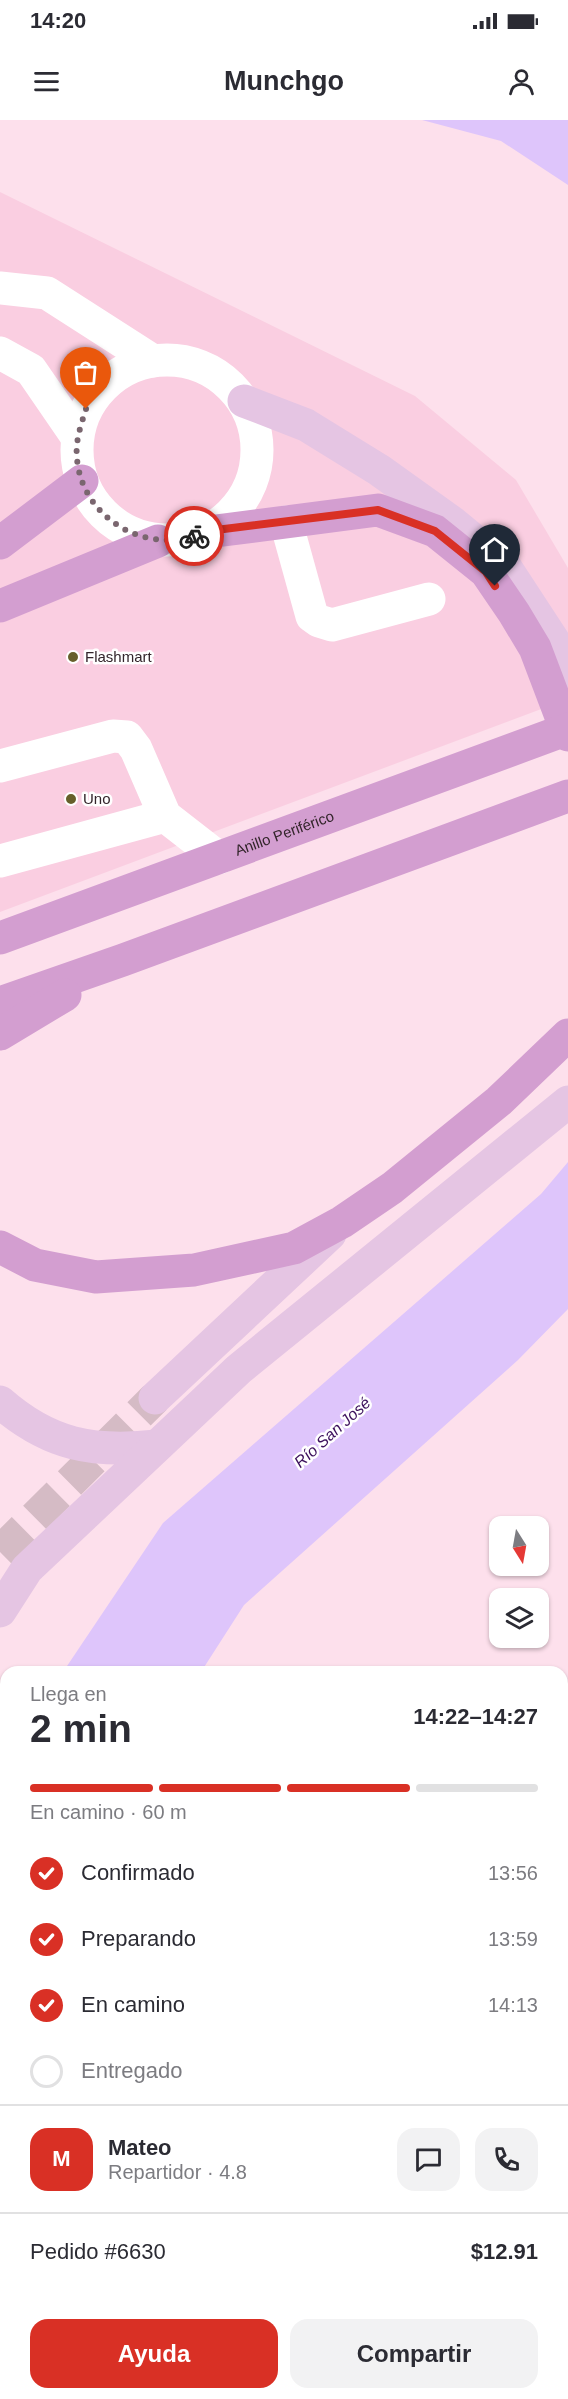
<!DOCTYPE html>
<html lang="es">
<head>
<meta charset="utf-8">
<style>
  :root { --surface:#fff; --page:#f2f2f3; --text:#2b2b33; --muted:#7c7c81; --line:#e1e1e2; --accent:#d93025 }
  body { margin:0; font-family:Helvetica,sans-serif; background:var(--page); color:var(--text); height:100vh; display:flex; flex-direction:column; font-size:22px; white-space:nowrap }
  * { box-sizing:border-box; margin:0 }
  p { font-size:20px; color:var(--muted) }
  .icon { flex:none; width:33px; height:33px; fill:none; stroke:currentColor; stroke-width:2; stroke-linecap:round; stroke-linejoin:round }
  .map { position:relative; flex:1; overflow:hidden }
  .side { position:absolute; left:0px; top:1546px; width:568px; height:734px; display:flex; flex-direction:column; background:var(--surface); border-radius:18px 18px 0 0; box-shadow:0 2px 4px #0004 }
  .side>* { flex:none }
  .needle { width:39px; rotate:169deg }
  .controls { position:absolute; left:489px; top:1396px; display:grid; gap:12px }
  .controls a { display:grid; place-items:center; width:60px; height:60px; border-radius:12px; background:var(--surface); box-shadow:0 2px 4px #0004; font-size:30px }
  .pin { position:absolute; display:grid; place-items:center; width:51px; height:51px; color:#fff; margin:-62px -26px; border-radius:50% 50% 50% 0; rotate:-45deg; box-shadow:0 0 6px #0007 }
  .pin .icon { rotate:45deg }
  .courier { position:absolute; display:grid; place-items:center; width:60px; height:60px; margin:-30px; border:4px solid #d93025; border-radius:50%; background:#fff; color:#222; box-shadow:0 2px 8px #0007 }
  .headline em { font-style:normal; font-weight:800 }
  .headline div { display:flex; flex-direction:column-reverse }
  .headline { display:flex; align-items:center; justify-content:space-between; height:102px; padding:0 30px }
  h1 { font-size:39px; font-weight:800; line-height:45px }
  .bar { display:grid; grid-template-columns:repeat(4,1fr); gap:9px 6px; align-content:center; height:72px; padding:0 30px }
  .bar i { height:8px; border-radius:4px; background:var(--line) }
  .bar .current { background:var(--accent) }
  .bar p { grid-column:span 4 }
  .line { display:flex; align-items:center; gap:15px; padding:0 30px; border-top:2px solid var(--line) }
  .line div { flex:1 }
  .round { display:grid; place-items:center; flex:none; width:63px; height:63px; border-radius:18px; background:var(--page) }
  ol { padding:0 30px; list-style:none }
  li { display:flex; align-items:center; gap:18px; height:66px }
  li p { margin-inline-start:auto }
  li .icon { padding:6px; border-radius:50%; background:var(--accent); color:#fff; stroke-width:4 }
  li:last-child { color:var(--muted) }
  li i { width:33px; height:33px; border:3px solid var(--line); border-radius:50% }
  .cta { display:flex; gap:12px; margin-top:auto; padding:12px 30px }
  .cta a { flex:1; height:69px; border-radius:18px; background:var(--accent); color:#fff; font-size:24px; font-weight:800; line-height:69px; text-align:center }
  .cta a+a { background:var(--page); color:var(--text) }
  .status { display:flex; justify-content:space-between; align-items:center; height:42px; padding:0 30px; background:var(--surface); direction:ltr }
  .status svg { height:16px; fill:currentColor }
  header { display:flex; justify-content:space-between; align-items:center; height:78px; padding:0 30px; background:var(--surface); font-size:27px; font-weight:800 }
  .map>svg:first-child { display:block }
  .built { fill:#facee1 }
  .water { fill:#dec5fb }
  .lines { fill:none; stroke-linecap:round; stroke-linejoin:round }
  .major-tunnel { stroke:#d5bbc5; stroke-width:33; stroke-dasharray:33 16; stroke-linecap:butt }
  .minor { stroke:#fff; stroke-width:33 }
  .major { stroke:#e5c5e3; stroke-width:33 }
  .highway { stroke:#d39ed0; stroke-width:33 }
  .done { stroke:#7a666f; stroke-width:6; stroke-dasharray:0 10.8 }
  .route { stroke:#d93025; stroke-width:8 }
  .poi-dot { fill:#665f2b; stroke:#fff; stroke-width:2 }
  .labels { text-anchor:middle; stroke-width:5; stroke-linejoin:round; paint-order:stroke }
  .poi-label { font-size:15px; fill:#33252b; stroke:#fff; text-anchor:start }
  .street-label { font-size:15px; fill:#33252b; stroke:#fff }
  .water-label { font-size:16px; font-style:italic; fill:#3c105c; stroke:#fff }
</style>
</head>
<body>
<div class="status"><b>14:20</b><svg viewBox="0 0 49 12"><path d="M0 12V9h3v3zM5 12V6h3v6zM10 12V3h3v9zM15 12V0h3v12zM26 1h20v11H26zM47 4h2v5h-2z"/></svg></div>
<header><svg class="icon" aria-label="menu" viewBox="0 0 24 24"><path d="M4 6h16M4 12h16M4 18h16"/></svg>Munchgo<svg class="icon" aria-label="person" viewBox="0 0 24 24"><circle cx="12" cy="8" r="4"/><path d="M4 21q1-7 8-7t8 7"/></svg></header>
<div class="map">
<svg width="568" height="2279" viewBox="0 0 568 2279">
  <rect width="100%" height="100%" fill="#fde0ec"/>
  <polygon class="built" points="0,72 415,276 516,360 568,448 568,579 0,792"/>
  <g class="water">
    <polygon points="422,0 568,0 568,65 501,21"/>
    <polygon points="568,1042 568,1189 518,1240 244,1485 201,1552 63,1552 163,1403 541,1074"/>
    <polygon points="228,2274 328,2274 331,2279 231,2279"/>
  </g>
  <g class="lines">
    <polyline class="major-tunnel" points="0,1432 155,1278"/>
    <g class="minor">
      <polyline points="0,168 47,173 153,241"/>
      <polyline points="0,233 31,250 77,317"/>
      <circle cx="167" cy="330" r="90"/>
      <polyline points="286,402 312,496 319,501 332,505 429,479"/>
      <polyline points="0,646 113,616 127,617 136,629 165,696 219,738"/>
      <polyline points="0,741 165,696"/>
      <polyline points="562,1726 568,1728"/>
      <polyline points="562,2180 568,2187"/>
    </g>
    <g class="major">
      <polyline points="244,281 306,305 379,350 453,403 504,445 555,523 568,558"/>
      <polyline points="155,1278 330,1114"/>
      <path d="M0 1282C49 1325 93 1333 157 1326"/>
      <polyline points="0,1491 27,1449 239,1249 568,982"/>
      <polyline points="0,1884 6,1897"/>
      <polyline points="0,2042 6,2055"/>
      <polyline points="106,2274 108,2279"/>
      <polyline points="172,2274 174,2279"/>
    </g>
    <g class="highway">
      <polyline points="208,412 378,390 435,411 486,452 514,493 535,528 568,615"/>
      <polyline points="0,423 82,361"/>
      <polyline points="0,486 158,421"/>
      <path id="s1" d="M0 818 568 609"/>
      <polyline points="0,883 123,840 568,676"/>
      <polyline points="0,914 65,875"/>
      <polyline points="0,1127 35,1145 96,1157 194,1150 294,1128 342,1102 392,1068 499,981 568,915"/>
    </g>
  </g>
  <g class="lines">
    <path class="done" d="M86 289C81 305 75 321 77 339 82 395 140 433 194 416"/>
    <polyline class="route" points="194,416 208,411 378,390 435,411 486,452 495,466"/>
  </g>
  <g class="poi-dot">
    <circle cx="73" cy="537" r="6"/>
    <circle cx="71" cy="679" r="6"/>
  </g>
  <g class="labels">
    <g class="poi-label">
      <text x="85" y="542">Flashmart</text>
      <text x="83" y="684">Uno</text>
    </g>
    <g class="street-label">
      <text dy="5" stroke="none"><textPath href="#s1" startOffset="303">Anillo Periférico</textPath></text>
    </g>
    <g class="water-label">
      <text transform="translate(332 1312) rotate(-42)" y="6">Río San José</text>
    </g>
  </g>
</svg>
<div class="controls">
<a><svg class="needle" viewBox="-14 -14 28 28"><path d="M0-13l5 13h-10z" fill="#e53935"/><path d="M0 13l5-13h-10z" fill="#7c7c81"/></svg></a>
<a><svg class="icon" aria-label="layers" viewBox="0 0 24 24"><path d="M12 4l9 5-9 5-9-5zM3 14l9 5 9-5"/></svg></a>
</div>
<div class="pin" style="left:86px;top:289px;background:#ea580c"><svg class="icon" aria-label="bag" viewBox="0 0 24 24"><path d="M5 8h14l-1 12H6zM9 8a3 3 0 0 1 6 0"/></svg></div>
<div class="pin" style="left:495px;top:466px;background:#1f2937"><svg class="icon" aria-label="home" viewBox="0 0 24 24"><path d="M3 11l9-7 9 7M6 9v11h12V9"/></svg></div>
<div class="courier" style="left:194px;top:416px"><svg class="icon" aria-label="bike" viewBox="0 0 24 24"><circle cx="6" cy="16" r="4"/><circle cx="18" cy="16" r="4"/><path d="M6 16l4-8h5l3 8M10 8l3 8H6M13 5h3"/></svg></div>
<section class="side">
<div class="headline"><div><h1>2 min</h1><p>Llega en</p></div><em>14:22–14:27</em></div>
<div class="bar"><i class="current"></i><i class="current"></i><i class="current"></i><i></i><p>En camino · 60 m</p></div>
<ol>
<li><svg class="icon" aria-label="check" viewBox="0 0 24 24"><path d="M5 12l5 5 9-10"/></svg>Confirmado<p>13:56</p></li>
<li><svg class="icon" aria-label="check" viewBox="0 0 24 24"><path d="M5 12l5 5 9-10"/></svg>Preparando<p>13:59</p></li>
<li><svg class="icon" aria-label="check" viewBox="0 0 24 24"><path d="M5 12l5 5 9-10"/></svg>En camino<p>14:13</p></li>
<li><i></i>Entregado</li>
</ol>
<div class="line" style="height:108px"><b class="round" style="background:var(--accent);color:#fff">M</b><div><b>Mateo</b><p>Repartidor · 4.8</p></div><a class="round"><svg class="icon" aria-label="chat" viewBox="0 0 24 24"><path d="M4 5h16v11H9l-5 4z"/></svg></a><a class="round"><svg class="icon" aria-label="phone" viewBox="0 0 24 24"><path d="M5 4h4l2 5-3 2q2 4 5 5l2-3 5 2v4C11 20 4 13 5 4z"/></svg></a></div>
<div class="line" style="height:78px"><div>Pedido #6630</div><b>$12.91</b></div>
<div class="cta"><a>Ayuda</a><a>Compartir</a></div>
</section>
</div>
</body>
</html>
